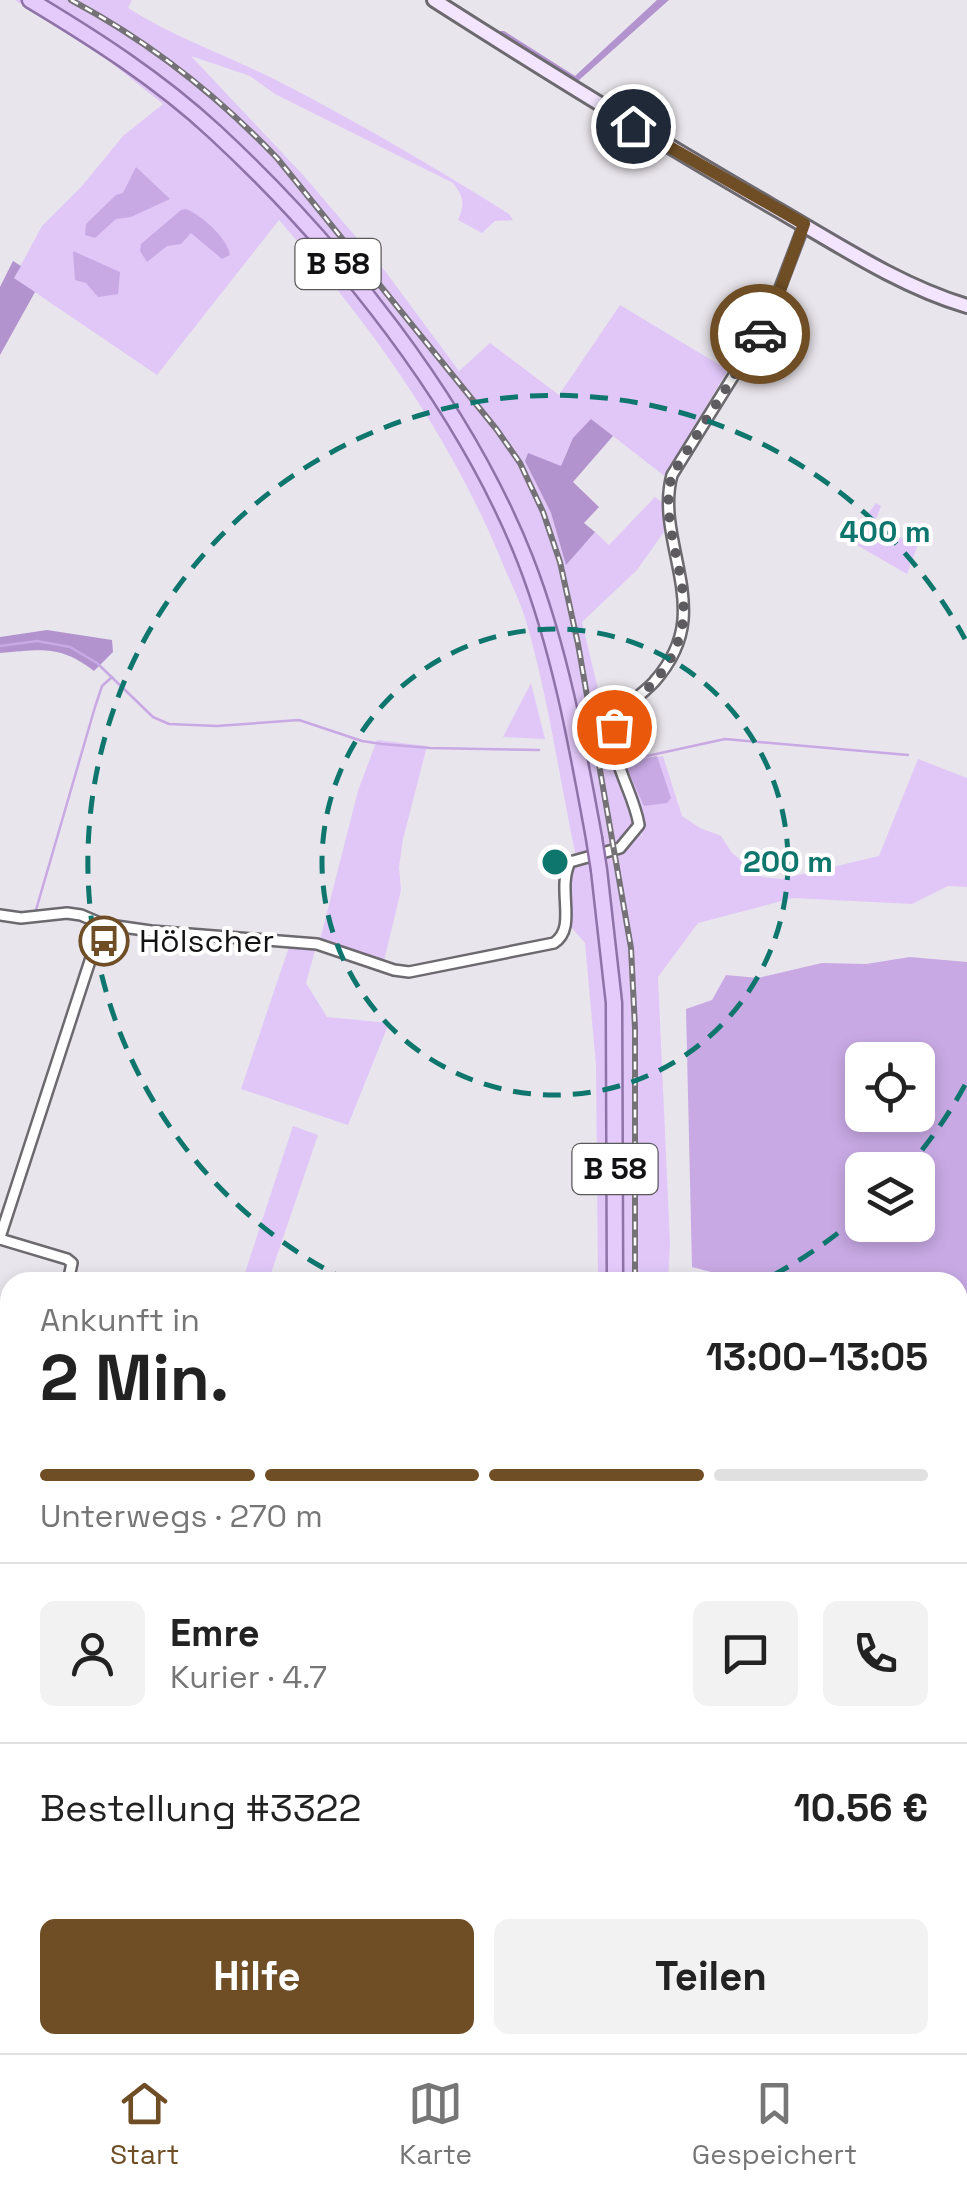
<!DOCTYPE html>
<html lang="de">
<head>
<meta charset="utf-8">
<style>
  :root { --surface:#fff; --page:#f2f2f2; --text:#222; --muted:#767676; --line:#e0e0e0; --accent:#6f4e25 }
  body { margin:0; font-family:"Space Grotesk",sans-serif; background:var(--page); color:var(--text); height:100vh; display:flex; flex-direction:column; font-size:38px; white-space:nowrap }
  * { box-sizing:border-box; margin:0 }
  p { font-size:32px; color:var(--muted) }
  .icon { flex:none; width:55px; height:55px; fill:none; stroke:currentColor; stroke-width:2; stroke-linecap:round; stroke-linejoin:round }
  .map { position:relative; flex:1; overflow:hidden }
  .drawer { position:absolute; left:0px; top:1272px; width:968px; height:782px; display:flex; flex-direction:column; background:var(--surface); border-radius:30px 30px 0 0; box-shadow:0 5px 15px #0003 }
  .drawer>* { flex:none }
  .controls { position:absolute; left:845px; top:1042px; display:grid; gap:20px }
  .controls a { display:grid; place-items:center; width:90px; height:90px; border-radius:15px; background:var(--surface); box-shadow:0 5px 15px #0003; font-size:50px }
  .pin { position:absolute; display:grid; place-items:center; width:85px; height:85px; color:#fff; margin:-42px; border:5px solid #fff; border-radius:50%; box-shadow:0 2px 10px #0007 }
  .courier { position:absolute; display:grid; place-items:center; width:100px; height:100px; margin:-50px; border:8px solid #6f4e25; border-radius:50%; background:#fff; color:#222; box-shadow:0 2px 12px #0007 }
  .headline em { font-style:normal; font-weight:800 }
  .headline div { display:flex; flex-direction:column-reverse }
  .headline { display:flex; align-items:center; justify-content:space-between; height:170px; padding:0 40px }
  h1 { font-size:65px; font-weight:800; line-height:75px }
  .bar { display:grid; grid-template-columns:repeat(4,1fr); gap:15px 10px; align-content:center; height:120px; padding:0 40px }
  .bar i { height:12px; border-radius:8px; background:var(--line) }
  .bar .current { background:var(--accent) }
  .bar p { grid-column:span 4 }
  .line { display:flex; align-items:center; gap:25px; padding:0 40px; border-top:2px solid var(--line) }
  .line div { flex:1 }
  .round { display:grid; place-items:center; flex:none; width:105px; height:105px; border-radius:15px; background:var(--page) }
  .button { display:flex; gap:20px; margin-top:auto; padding:20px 40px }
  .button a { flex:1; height:115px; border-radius:15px; background:var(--accent); color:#fff; font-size:40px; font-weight:800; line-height:115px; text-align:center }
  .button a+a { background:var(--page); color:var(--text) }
  .tabs { display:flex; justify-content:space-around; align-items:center; height:140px; border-top:2px solid var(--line); background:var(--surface); font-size:28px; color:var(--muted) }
  .tabs a { display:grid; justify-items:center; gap:5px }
  .tabs .current { color:var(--accent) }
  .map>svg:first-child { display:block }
  .green { fill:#e0c7f8 }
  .forest { fill:#b293ce }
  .water { fill:#c8a9e4; fill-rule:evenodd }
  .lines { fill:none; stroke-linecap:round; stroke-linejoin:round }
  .stream { stroke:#c8a9e4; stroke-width:2.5 }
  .street-casing { stroke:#6c696f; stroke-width:14 }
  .secondary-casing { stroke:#6c696f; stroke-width:18 }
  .primary-casing { stroke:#8f73a8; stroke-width:19 }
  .street { stroke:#fff; stroke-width:9 }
  .secondary { stroke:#f2e5fd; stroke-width:12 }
  .primary { stroke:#e5cbfb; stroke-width:14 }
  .rail-casing { stroke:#747276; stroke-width:6 }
  .rail { stroke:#fff; stroke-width:2.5; stroke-dasharray:8; stroke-linecap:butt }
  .primary-bridge-casing { stroke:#8f73a8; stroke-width:19; stroke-linecap:butt }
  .primary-bridge { stroke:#e5cbfb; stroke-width:14 }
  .done { stroke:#5d5b5f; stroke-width:10; stroke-dasharray:0 18 }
  .route { stroke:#6f4e25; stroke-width:12 }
  .ring { fill:none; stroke:#0f766e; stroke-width:5; stroke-dasharray:18 12 }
  .labels { text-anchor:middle; stroke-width:8; stroke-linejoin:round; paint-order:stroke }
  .shield { fill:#fff; stroke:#59585a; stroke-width:2.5 }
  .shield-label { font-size:30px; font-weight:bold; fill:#121113 }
  .poi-label { font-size:32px; fill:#121113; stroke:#fff; text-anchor:start }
  .centre { fill:#0f766e; stroke:#fff; stroke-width:5 }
  .ring-label { font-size:30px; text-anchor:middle; font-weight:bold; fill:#0f766e; stroke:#fff; stroke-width:8; stroke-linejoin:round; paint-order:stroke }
</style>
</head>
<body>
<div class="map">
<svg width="967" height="2053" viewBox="0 0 967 2053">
  <rect width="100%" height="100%" fill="#e9e5ec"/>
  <g class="green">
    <path d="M15 0H132L128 8C174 37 225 55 274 79 354 120 433 166 509 214L513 220 495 221 482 233 458 220C465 204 464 197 453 183L275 94 250 76 191 56 303 175 385 271 459 371 490 343 559 395 620 305 728 370 670 466 667 478 591 419 567 451 561 467 528 454 525 460 551 513 566 564 595 532 609 545 655 497 663 503 666 529 637 570 582 622 622 790 643 839 624 762 663 756 682 816 700 828 721 836 732 853 762 877 782 879 879 856 918 759 967 778V887L948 886 912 904 793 898 698 923 658 977 670 1244 668 1282H598L596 1065 585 943 571 927 567 882 575 852C559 776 548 696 526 621 520 599 508 578 500 557 447 430 369 323 279 220L157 375 14 278 42 226 82 186 123 136 163 104 109 61Z"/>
    <polygon points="876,503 881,506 873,527 912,542 920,539 907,574 848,540"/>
    <polygon points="531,683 545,739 503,737"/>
    <polygon points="377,740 427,746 403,839 399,867 401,890 384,961 320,940 358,791"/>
    <polygon points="290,944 316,947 306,983 327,1017 389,1023 348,1125 241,1089"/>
    <polygon points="293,1126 318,1135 268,1282 242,1282"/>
    <polygon points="0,1405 10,1407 10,1543 0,1539"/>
    <polygon points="0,1552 10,1557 10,1678 4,1692 10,1694 10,1735 0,1732"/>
    <polygon points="10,1825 10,1994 0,1992 0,1849"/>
  </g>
  <g class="forest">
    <polygon points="657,0 669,0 578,81 497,31 504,31 575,76"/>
    <polygon points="13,261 21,266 14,278 35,292 0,355 0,287"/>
    <polygon points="591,419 613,436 573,482 599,507 584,523 595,532 566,565 551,513 525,461 528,453 561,466 573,438"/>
    <path d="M47 630 112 640 113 652 94 671C59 644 41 650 0 653V637Z"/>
  </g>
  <g class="water">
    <polygon points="136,167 170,199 131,217 116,219 95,238 85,235 86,224 116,195 123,193"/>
    <path d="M186 209C203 216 228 239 230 255L222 259 191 233 181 244 167 246 147 262 140 251 141 244 181 210Z"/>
    <polygon points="73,251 120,272 118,294 98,297 86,283 75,280"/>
    <polygon points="657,756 671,798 667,803 644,806 624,762"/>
    <path d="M910 957 967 962V1341L958 1338V1282H749L692 1267 686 1009 712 1000 726 975 758 978 822 963 866 964ZM862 1060H918V1115H862ZM862 1170H918V1225H862Z"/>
    <polygon points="958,1369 967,1371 967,1751 958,1774"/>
  </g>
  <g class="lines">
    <g class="stream">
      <polyline points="730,175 901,272"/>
      <polyline points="949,293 967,299"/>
      <polyline points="0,646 37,641 70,647 97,663 153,717 169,724 217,726 299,720 362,741 382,744 430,748 539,750"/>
      <polyline points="604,753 610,753"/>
      <polyline points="624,761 725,739 908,755"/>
      <polyline points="36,910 95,707 102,686 112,677"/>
      <polyline points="0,1361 10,1361"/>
    </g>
    <g class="street-casing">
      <g id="street">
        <path d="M0 915 21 918 67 913 81 915 102 924 151 931 317 944 394 970 409 972 554 943C578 927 556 890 570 862L620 848 639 825C634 794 614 768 614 736 614 710 638 699 654 682 669 665 681 643 683 620 687 571 659 523 672 475L767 322 804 225"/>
        <polyline points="0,1237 102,924"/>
        <polyline points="0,1239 67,1259 72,1263 68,1282"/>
        <polyline points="0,1308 10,1310"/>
        <polyline points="0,1547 10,1552"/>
        <polyline points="958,1915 967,1918"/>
        <polyline points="469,2045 474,2053"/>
        <polyline points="175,2053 178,2045"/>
      </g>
    </g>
    <g class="secondary-casing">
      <path id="secondary" d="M434 0C545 71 657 140 771 206 834 242 897 285 967 306"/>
    </g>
    <g class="primary-casing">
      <g id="primary">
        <path d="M30 0C95 39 159 80 215 132 338 246 463 402 525 559 560 649 577 744 594 838"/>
        <polyline points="599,870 614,1003 615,1282"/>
        <polyline points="681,2045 684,2053"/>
      </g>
    </g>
    <use href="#street" class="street"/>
    <use href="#secondary" class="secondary"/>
    <use href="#primary" class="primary"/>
    <g class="rail-casing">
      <g id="rail">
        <path d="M71 0C150 42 216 94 277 158L497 430 520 463 543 512 560 562 578 644 631 948 635 1028V1282"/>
        <polyline points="958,1932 967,1936"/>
      </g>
    </g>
    <use href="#rail" class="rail"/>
    <g class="primary-bridge-casing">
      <polyline id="primary-bridge" points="594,838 599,870"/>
    </g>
    <use href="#primary-bridge" class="primary-bridge"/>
  </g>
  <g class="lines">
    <path class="done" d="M614 727C620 709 635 700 649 687 666 670 677 651 682 627 691 577 658 525 672 475L760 334"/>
    <polyline class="route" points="633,126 804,224 773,309 760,334"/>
  </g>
  <g class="ring">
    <circle cx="555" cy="862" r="233"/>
    <path d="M965 1085A467 467 0 0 1 907 1168M861 1214A467 467 0 0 1 760 1282M350 1282A467 467 0 1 1 965 639"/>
  </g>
  <defs>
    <g id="bus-ring" transform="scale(2.5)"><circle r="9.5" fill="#fff" stroke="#6f4e25" stroke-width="1.5"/><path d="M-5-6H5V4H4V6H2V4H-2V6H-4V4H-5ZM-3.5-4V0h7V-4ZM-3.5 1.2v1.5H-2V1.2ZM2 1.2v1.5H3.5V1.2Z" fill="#6f4e25"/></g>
  </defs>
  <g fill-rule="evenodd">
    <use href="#bus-ring" x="104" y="941"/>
  </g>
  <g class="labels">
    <g class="shield">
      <rect x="295.5" y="239" width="85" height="50" rx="8"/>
      <rect x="572.5" y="1144" width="85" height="50" rx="8"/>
    </g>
    <g class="shield-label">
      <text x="338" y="274">B 58</text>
      <text x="615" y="1179">B 58</text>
    </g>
    <g class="poi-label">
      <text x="139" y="952">Hölscher</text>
    </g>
  </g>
  <circle cx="555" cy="862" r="15" class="centre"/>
  <g class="ring-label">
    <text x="885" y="542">400 m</text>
    <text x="788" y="872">200 m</text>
  </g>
</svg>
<div class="controls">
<a><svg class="icon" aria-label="locate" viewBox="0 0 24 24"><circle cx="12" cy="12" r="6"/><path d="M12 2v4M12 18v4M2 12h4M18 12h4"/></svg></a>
<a><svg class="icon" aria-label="layers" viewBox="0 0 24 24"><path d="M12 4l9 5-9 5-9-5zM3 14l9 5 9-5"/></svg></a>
</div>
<div class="pin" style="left:614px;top:727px;background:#ea580c"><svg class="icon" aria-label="bag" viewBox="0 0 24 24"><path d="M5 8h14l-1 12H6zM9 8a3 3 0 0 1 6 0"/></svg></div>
<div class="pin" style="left:633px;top:126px;background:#1f2937"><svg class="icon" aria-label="home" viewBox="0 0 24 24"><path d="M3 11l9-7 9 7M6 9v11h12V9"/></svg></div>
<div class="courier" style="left:760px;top:334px"><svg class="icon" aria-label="car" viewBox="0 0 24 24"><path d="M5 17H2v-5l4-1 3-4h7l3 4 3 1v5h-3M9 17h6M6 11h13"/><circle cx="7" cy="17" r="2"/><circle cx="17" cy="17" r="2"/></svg></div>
<section class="drawer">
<div class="headline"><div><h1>2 Min.</h1><p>Ankunft in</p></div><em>13:00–13:05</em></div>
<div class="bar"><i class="current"></i><i class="current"></i><i class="current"></i><i></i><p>Unterwegs · 270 m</p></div>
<div class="line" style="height:180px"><a class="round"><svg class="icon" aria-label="person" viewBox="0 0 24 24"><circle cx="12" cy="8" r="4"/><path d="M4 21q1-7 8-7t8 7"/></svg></a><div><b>Emre</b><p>Kurier · 4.7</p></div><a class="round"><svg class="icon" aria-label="chat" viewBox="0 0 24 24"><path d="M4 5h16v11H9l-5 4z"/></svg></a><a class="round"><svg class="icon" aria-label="phone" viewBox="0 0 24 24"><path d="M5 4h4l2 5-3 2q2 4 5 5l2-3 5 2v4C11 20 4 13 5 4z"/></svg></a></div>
<div class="line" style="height:130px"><div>Bestellung #3322</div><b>10.56 €</b></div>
<div class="button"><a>Hilfe</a><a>Teilen</a></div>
</section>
</div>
<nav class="tabs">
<a class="current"><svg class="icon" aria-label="home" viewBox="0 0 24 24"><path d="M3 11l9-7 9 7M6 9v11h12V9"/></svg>Start</a>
<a><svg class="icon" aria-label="map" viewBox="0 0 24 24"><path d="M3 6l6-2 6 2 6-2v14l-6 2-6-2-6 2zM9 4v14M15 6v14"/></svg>Karte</a>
<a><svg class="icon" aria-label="saved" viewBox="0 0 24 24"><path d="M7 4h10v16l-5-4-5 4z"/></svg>Gespeichert</a>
</nav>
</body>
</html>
